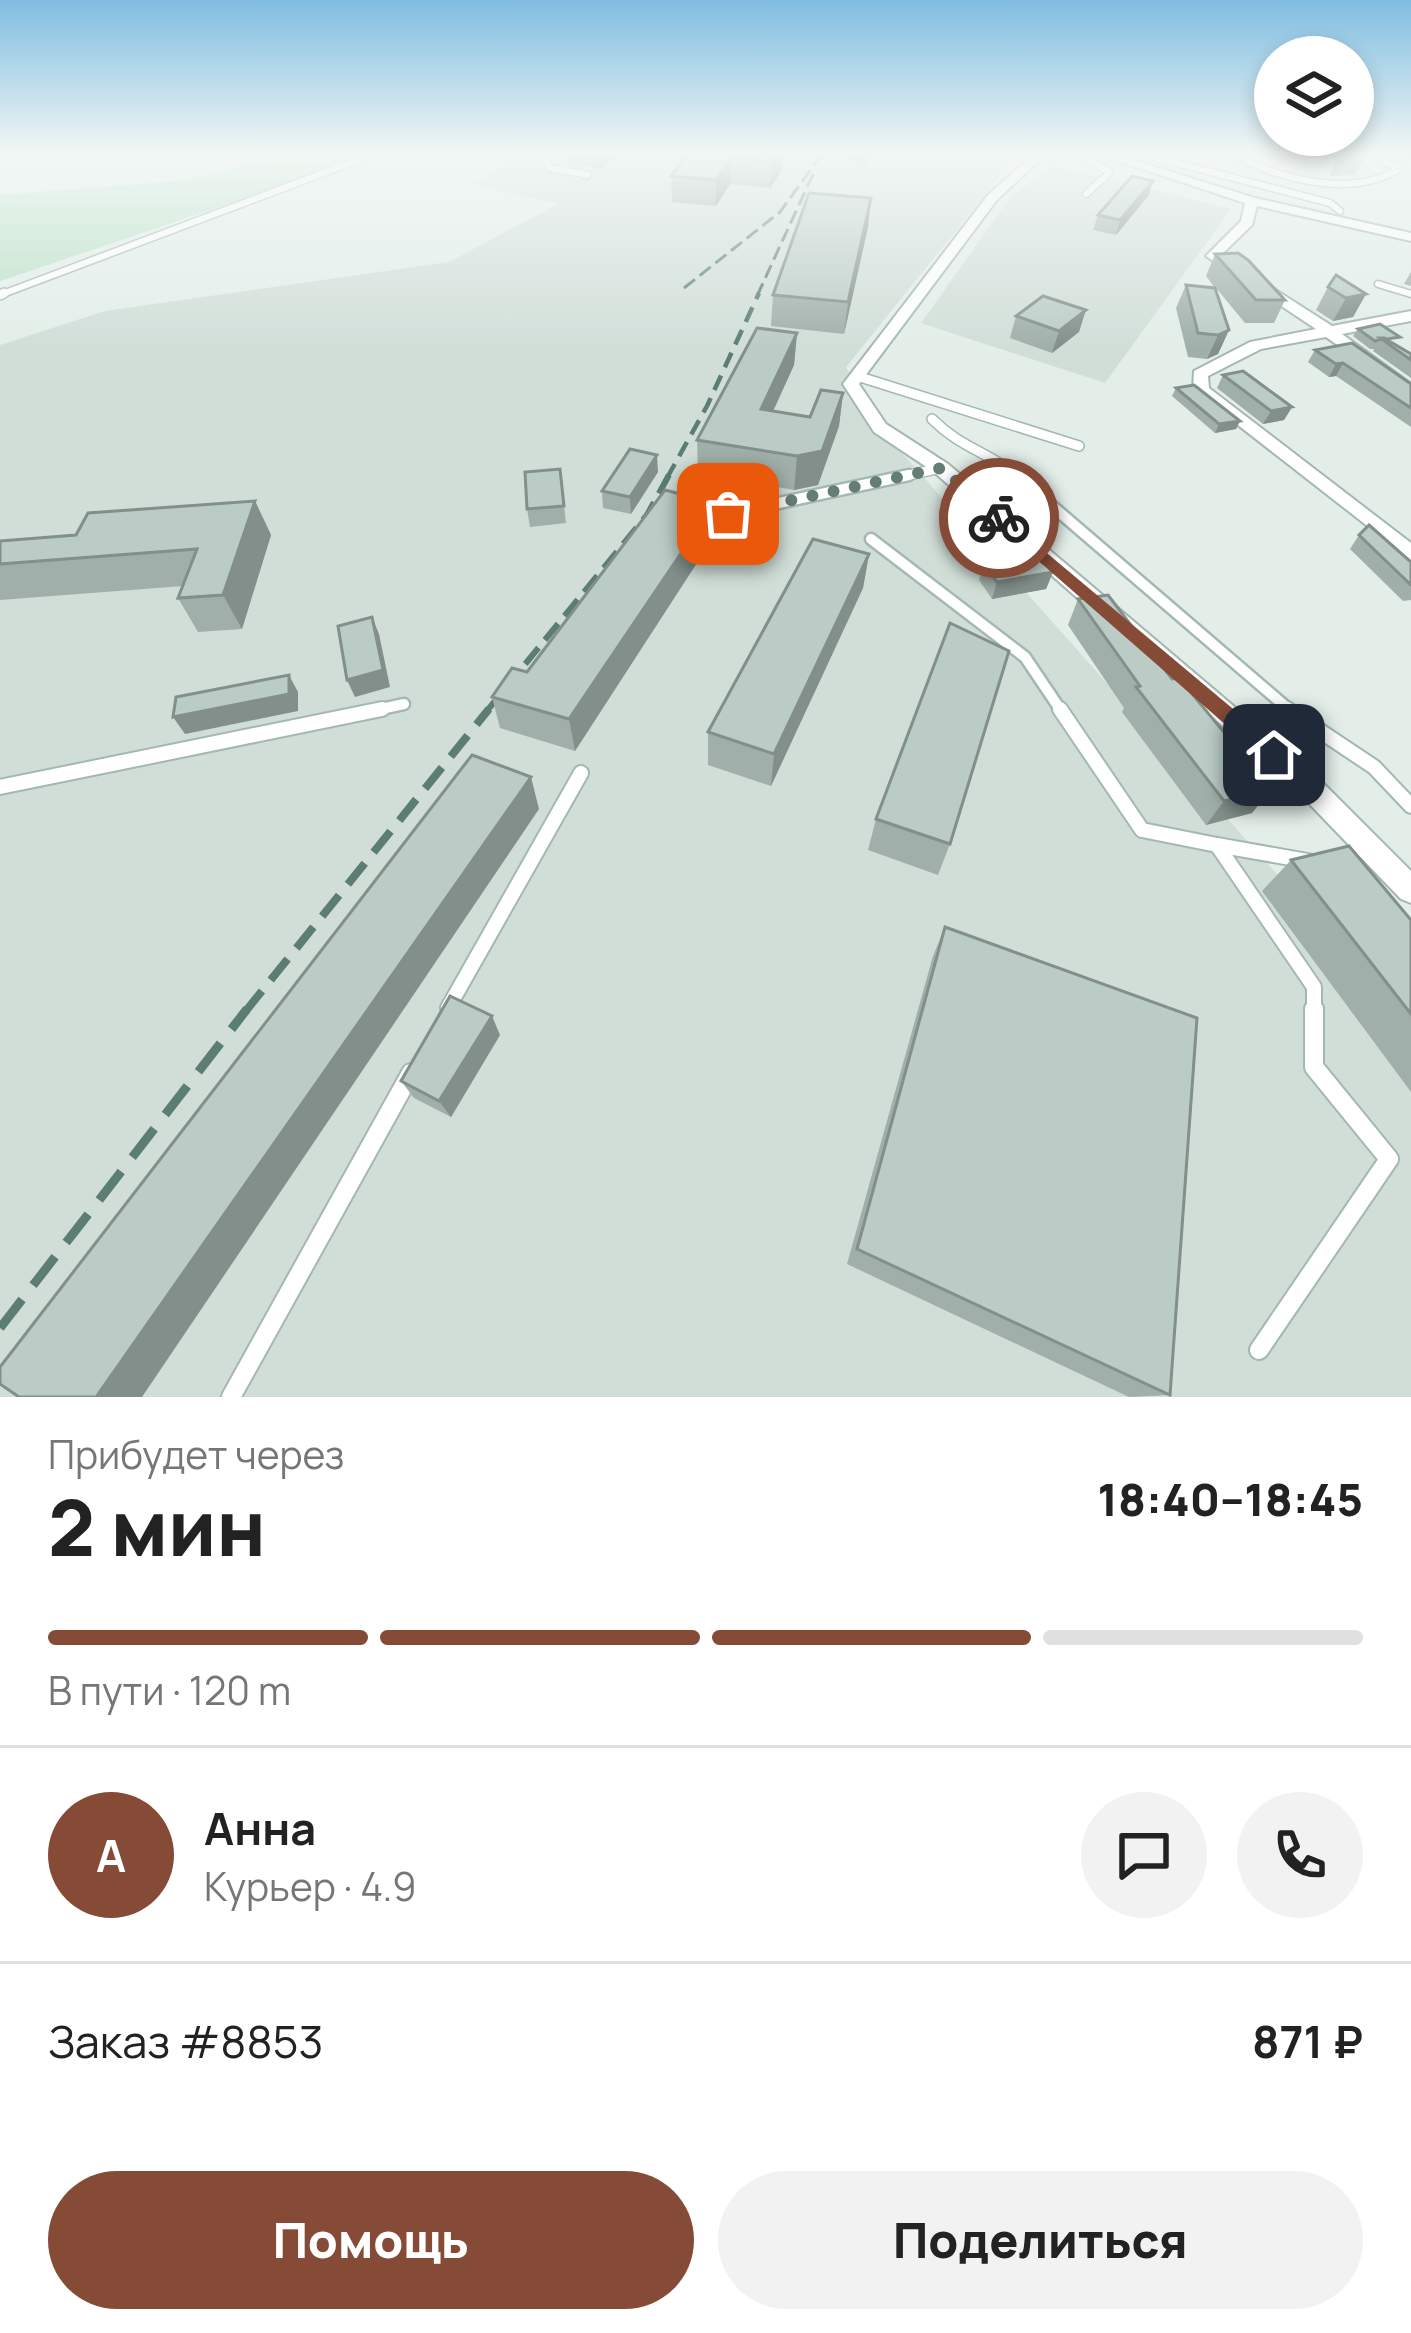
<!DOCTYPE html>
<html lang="ru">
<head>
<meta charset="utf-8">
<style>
  :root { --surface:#fff; --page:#f2f2f2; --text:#222; --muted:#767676; --line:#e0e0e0; --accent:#854b37 }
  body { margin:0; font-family:Manrope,sans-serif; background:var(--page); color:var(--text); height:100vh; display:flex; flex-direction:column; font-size:45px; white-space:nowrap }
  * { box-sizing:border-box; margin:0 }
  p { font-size:39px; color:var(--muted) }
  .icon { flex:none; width:66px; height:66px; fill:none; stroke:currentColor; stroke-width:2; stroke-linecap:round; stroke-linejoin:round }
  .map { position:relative; height:1397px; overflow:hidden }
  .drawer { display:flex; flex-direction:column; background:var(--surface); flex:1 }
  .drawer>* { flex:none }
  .buttons { position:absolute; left:1254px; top:36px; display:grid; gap:24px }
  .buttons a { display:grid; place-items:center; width:120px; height:120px; border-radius:50%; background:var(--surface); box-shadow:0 6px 18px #0003; font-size:60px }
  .pin { position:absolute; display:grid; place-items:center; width:102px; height:102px; color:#fff; margin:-51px; border-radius:24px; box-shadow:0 6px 18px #0006 }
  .courier { position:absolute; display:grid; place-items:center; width:120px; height:120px; margin:-60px; border:9px solid #854b37; border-radius:50%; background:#fff; color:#222; box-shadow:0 3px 15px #0007 }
  .overview em { font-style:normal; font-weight:800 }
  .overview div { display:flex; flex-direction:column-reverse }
  .overview { display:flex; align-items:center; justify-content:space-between; height:204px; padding:0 48px }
  h1 { font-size:78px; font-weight:800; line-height:90px }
  .bar { display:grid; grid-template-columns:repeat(4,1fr); gap:18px 12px; align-content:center; height:144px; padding:0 48px }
  .bar i { height:15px; border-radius:9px; background:var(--line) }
  .bar .on { background:var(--accent) }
  .bar p { grid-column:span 4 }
  .line { display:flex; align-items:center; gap:30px; padding:0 48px; border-top:3px solid var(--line) }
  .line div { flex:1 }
  .round { display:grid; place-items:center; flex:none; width:126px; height:126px; border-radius:63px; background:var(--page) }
  .action { display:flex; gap:24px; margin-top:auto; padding:24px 48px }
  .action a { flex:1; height:138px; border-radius:72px; background:var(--accent); color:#fff; font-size:48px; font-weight:800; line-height:138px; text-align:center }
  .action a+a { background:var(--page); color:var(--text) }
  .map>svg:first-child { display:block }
  .built { fill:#d1ded8 }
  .green { fill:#b9e1c5 }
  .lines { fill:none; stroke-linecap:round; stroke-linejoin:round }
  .lane-far4-casing { stroke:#a5b7b1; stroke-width:9 }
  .lane-far3-casing { stroke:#a5b7b1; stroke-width:12 }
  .lane-far2-casing { stroke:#a5b7b1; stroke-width:15 }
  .lane-far1-casing { stroke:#a5b7b1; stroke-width:18 }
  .lane-casing { stroke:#a5b7b1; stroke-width:22 }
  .street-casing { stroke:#a5b7b1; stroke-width:4 }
  .lane-far4 { stroke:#fff; stroke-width:6 }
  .lane-far3 { stroke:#fff; stroke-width:9 }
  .lane-far2 { stroke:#fff; stroke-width:10 }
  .lane-far1 { stroke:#fff; stroke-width:14 }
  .lane { stroke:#fff; stroke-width:18 }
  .street { fill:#fff; fill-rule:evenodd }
  .rail-far4 { stroke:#5b7d74; stroke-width:3; stroke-dasharray:14 6; stroke-linecap:butt }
  .rail-far3 { stroke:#5b7d74; stroke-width:4.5; stroke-dasharray:16 9; stroke-linecap:butt }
  .rail-far2 { stroke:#5b7d74; stroke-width:6; stroke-dasharray:21 10; stroke-linecap:butt }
  .rail-far1 { stroke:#5b7d74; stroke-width:8; stroke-dasharray:27 14; stroke-linecap:butt }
  .rail { stroke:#5b7d74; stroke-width:9; stroke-dasharray:36 18; stroke-linecap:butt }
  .wall { fill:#a0afa9 }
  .shaded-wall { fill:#828f8a }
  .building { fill:#baccc5; stroke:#828f8a; stroke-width:3 }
  .route { fill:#854b37 }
  .done { stroke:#647e77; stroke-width:12; stroke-dasharray:0 21.6 }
</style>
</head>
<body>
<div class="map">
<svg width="1411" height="1397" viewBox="0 0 1411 1397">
  <rect width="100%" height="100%" fill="#e3eee9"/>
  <g class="built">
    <polygon points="520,154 1018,154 846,367 880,428 1411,1025 1411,1397 0,1397 0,345 105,311 449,262 558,204 473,185"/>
    <polygon points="1052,165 1231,209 1105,383 921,323 1009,199"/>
  </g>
  <polygon class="green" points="287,154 359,154 361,159 0,281 0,195 189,180"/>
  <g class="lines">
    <g class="lane-far4-casing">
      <g id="lane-far4">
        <polyline points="553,154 545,158 550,168 588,175"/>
        <polyline points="1075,154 1110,172 1086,194"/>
        <polyline points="1142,154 1330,203 1340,211"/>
        <path d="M1234 154C1279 180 1352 198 1399 169L1370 154"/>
        <polyline points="1378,284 1411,294"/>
        <polyline points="0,295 374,154"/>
      </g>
    </g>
    <g class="lane-far3-casing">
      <g id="lane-far3">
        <polyline points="0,295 4,293"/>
        <polyline points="857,376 1079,446"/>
        <path d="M932 419C962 449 990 452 1020 478"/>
        <polyline points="895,478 941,468"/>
      </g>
    </g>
    <g class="lane-far2-casing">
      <g id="lane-far2">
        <polyline points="1016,475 1292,712"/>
        <polyline points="728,514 909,475"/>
        <polyline points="871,539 1025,657 1062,712"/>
        <polyline points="367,712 404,704"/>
      </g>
    </g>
    <g class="lane-far1-casing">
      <g id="lane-far1">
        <polyline points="1060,709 1142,830 1217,845"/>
        <polyline points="1287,709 1374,767 1411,806"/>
        <polyline points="0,787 382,709"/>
        <polyline points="1313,862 1217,845 1314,987 1314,1012"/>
        <polyline points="448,1008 581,773"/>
      </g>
    </g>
    <g class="lane-casing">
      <g id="lane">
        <polyline points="1259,1350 1389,1159 1314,1067 1314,1009"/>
        <polyline points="231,1397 411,1073"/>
      </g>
    </g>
    <g class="street-casing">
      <g id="street">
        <polygon points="1034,154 1046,154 996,201 859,384 886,424 948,464 1316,776 1411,871 1411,903 1401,899 1298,792 934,472 874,432 843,384 988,195"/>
        <polygon points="1097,154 1114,154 1255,198 1411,233 1411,241 1257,206 1252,225 1221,255 1332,326 1411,311 1411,321 1342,334 1411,384 1411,397 1326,337 1261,349 1208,376 1209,388 1411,543 1411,560 1193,390 1194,371 1250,342 1316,329 1206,256 1241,221 1245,203"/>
      </g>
    </g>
    <use href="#lane-far4" class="lane-far4"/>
    <use href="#lane-far3" class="lane-far3"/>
    <use href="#lane-far2" class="lane-far2"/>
    <use href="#lane-far1" class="lane-far1"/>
    <use href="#lane" class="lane"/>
    <use href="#street" class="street"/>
    <g class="rail-far4">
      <polyline points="684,288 780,212 822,154"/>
      <polyline points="757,296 815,170"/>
    </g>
    <polyline class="rail-far3" points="667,478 707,406 759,293"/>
    <polyline class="rail-far2" points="486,712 647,515 669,475"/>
    <polyline class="rail-far1" points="245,1012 489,709"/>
    <polyline class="rail" points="0,1328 247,1009"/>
  </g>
  <g class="wall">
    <polygon points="564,154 622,154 600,169 565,162"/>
    <polygon points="688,154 782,154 782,170 770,188 730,184 716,206 672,202 671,176"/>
    <polygon points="847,154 869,154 867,165 846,160"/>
    <polygon points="1258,154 1291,154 1285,162"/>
    <polygon points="1339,154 1366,154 1355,175 1329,176"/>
    <polygon points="1392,154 1411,154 1411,159"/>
    <polygon points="1149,195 1116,235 1093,230 1098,215"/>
    <polygon points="871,198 868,227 844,334 771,326 773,295"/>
    <polygon points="1215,254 1285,300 1274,323 1245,323 1216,288 1229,330 1218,354 1207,359 1188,357 1176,308 1186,285 1215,288 1206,276"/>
    <polygon points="1411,272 1411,286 1404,284"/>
    <polygon points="1328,287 1366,294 1353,317 1333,321 1316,310"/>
    <polygon points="1016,316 1079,332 1052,353 1010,338"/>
    <polygon points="1358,329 1396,345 1411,354 1411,378 1373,351 1374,349 1370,349 1353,336"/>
    <polygon points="797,333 794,365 773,411 810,417 843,393 839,426 818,485 794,490 698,473 697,440"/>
    <polygon points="1315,350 1411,384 1411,427 1336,376 1329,377 1308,362"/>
    <polygon points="1223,375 1292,407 1284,420 1263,424 1217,388"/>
    <polygon points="1176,388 1240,421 1236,429 1215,433 1172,396"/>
    <polygon points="560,469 566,523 530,527 527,509"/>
    <polygon points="658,472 631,514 603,508 602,491"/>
    <polygon points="255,501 271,535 242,629 198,632 178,598 183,586 0,600 0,541 76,535"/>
    <polygon points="715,503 715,535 575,751 500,728 492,697 527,672"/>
    <polygon points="1359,535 1411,562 1411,600 1403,601 1350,549"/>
    <polygon points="869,554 863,588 771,786 708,765 708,732"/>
    <polygon points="984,563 1053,572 1046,589 992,599 979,580"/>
    <polygon points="1078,599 1271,789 1252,813 1206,825 1122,712 1124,708 1068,625"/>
    <polygon points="876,819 950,844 938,875 868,850"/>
    <polygon points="1291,860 1411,920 1411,1092 1262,891"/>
    <polygon points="945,927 1170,1395 1129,1397 847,1264 933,956"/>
    <polygon points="500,1035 451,1117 414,1098 401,1081"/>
  </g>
  <g class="shaded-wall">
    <polygon points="599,154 622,154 600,169"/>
    <polygon points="777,154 782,154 782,170 770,188 772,162"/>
    <polygon points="731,158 730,184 716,206 716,180"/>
    <polygon points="1153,181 1149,195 1116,235 1120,220"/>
    <polygon points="871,198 868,227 844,334 848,302"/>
    <polygon points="1366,294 1353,317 1333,321 1346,298"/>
    <polygon points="1086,310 1079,332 1052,353 1059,331"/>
    <polygon points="1229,330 1218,354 1207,359 1218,335"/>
    <polygon points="797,333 794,365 759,442 761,409"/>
    <polygon points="1343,363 1336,376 1329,377 1336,364"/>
    <polygon points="843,393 839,426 818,485 794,490 797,456"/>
    <polygon points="1292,407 1284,420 1263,424 1271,411"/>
    <polygon points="1240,421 1236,429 1215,433 1219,424"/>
    <polygon points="657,455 658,472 631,514 630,497"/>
    <polygon points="255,501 271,535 242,629 223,595"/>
    <polygon points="715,503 715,535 575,751 569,719"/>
    <polygon points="869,554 863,588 771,786 774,754"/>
    <polygon points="1053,572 1046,589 992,599 997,582"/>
    <polygon points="372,617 379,634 390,687 355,697 347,680"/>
    <polygon points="289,675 298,692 298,711 185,734 173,717"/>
    <polygon points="531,777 539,809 142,1397 96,1397"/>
    <polygon points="1271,789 1252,813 1206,825 1224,801"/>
    <polygon points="492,1016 500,1035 451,1117 439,1101"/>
  </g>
  <g class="building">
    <polygon points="688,154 777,154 772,162 731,158 716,180 671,176"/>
    <polygon points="1132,176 1153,181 1120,220 1098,215"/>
    <polygon points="809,193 871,198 848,302 773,295"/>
    <polygon points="1238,253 1248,260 1285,300 1256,300 1215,254"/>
    <polygon points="1336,275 1366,294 1346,298 1328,287"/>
    <polygon points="1186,285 1215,288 1229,330 1218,335 1198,333"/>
    <polygon points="1043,296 1086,310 1059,331 1016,316"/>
    <polygon points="1380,324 1400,337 1387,339 1384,338 1375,341 1358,329"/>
    <polygon points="757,328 797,333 761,409 810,417 821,390 843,393 822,451 797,456 697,440"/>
    <polygon points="1380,338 1384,338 1411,354 1411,360"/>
    <polygon points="1352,343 1411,384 1411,408 1343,363 1336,364 1315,350"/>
    <polygon points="1243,371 1292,407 1271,411 1223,375"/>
    <polygon points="1194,385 1240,421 1219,424 1176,388"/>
    <polygon points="630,449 657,455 630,497 602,491"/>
    <polygon points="560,469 564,506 527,509 525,472"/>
    <polygon points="665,490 715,503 569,719 492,697 512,668 527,672"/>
    <polygon points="255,501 223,595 178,598 197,549 0,564 0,541 76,535 88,513"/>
    <polygon points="1369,525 1411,562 1411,585 1359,535"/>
    <polygon points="813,539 869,554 774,754 708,732"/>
    <polygon points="1038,554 1053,572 997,582 984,563"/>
    <polygon points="1108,595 1172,679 1179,678 1271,789 1224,801 1136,687 1140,686 1078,599"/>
    <polygon points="372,617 383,670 347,680 338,626"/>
    <polygon points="950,623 1009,651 950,844 876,819"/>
    <polygon points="289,675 289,694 173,717 176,697"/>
    <polygon points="472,755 531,777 96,1397 19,1397 0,1384 0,1367"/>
    <polygon points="1349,846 1411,920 1411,1014 1291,860"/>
    <polygon points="945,927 1197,1018 1170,1395 857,1249"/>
    <polygon points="450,996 492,1016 439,1101 401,1081"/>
  </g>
  <linearGradient id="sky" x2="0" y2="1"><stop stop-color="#80bde2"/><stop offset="0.44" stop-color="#f2f7f5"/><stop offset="1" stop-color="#f2f7f5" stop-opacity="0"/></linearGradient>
  <rect width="1411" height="349" fill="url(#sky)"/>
  <polygon class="route" points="999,513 1281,749 1281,761 1267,761 994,522 991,518"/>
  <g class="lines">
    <polyline class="done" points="728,514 941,468 999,518"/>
  </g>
</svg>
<div class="buttons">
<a><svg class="icon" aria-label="layers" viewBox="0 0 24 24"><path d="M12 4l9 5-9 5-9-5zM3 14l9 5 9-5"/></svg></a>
</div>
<div class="pin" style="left:728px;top:514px;background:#ea580c"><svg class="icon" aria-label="bag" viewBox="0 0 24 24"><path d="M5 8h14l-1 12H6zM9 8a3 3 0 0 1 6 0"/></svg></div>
<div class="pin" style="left:1274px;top:755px;background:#1f2937"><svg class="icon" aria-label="home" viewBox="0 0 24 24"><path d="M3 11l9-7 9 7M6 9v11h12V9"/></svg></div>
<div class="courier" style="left:999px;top:518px"><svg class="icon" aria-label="bike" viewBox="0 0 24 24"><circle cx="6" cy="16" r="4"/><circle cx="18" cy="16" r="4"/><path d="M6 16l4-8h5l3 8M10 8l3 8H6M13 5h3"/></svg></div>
</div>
<section class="drawer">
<div class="overview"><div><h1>2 мин</h1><p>Прибудет через</p></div><em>18:40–18:45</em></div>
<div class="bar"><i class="on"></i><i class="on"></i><i class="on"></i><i></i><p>В пути · 120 m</p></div>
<div class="line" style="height:216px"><b class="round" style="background:var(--accent);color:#fff">А</b><div><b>Анна</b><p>Курьер · 4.9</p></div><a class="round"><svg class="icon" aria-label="chat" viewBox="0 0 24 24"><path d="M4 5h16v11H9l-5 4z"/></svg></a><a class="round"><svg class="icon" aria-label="phone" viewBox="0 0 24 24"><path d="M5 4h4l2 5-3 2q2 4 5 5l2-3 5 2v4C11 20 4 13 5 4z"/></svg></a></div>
<div class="line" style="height:156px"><div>Заказ #8853</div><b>871 ₽</b></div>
<div class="action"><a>Помощь</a><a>Поделиться</a></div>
</section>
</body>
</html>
